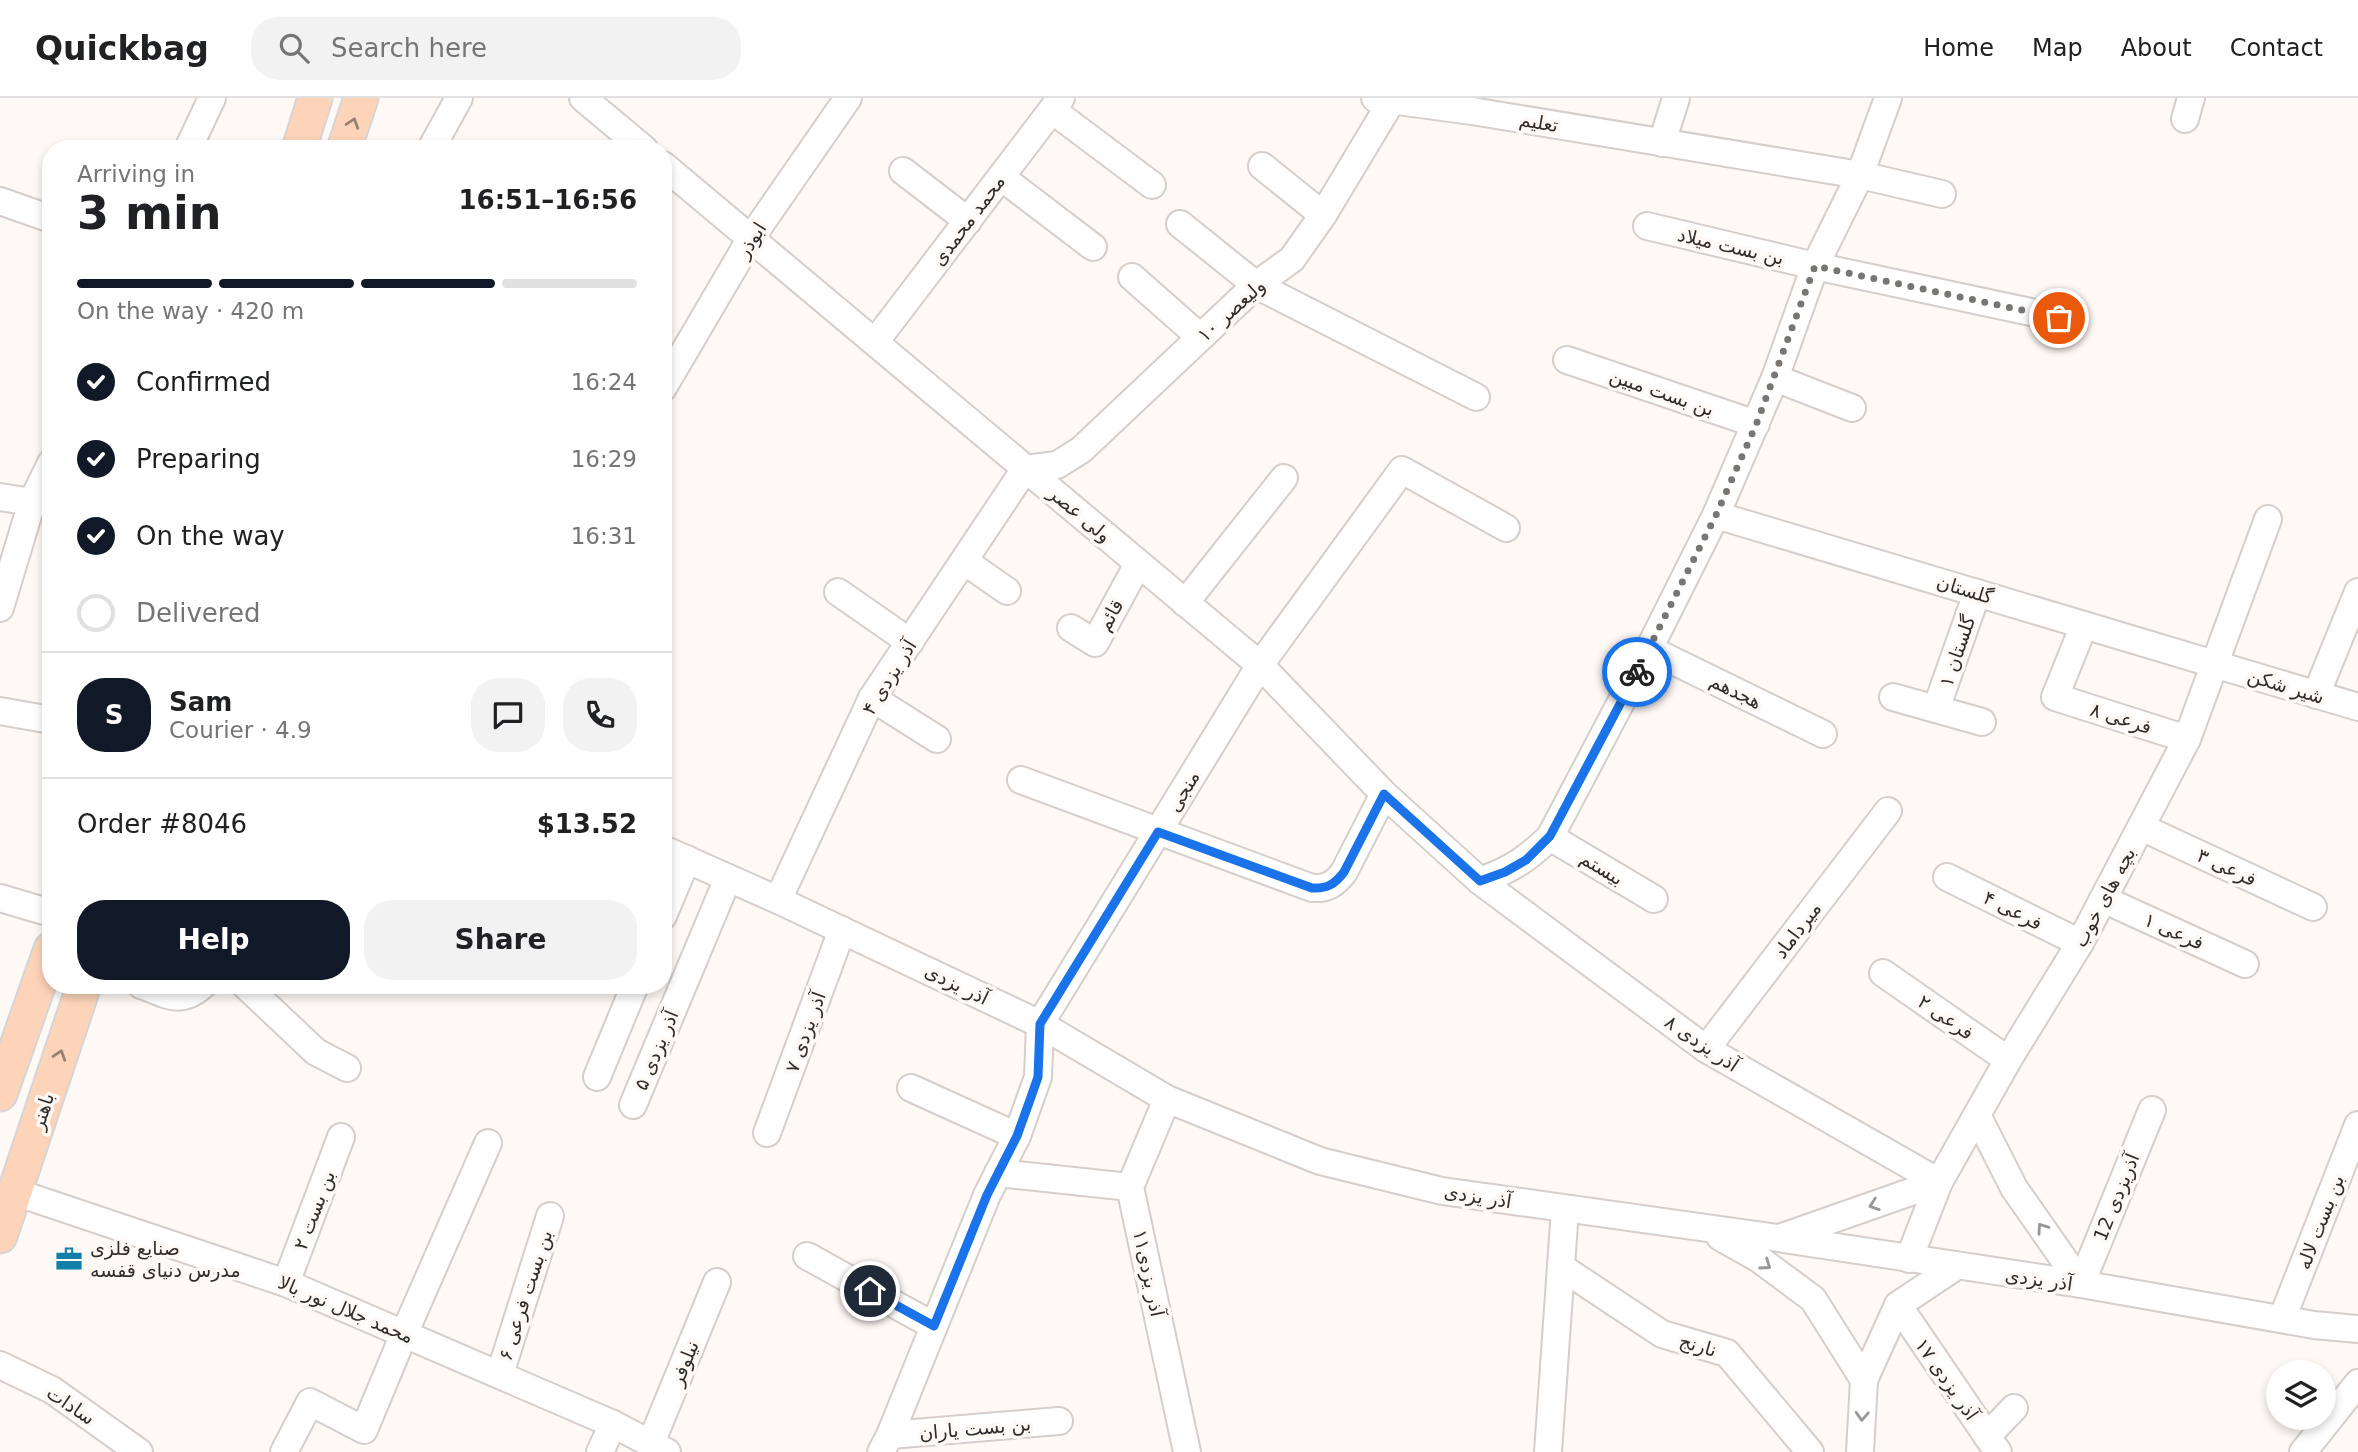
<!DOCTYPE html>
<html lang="en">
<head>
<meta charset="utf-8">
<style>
  :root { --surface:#fff; --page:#f2f2f2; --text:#202124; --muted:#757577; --line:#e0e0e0; --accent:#111827 }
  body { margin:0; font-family:"DejaVu Sans","Noto Naskh Arabic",sans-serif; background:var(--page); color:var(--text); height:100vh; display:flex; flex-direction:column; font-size:26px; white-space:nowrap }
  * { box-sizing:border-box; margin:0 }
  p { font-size:23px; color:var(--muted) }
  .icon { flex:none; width:38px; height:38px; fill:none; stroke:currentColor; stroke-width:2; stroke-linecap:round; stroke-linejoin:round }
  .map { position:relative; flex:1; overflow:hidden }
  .side { position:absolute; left:42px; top:42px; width:630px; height:854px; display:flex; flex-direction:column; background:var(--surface); border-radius:28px; box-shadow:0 4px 10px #0003 }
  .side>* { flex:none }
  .fabs { position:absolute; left:2266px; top:1262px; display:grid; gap:14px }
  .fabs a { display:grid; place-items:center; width:70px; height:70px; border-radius:50%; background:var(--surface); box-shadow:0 4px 10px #0003; font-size:35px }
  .pin { position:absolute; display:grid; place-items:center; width:60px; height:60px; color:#fff; margin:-30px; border:4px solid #fff; border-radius:50%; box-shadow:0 2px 7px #0007 }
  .courier { position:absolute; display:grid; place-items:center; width:70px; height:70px; margin:-35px; border:5px solid #1a73e8; border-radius:50%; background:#fff; color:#222; box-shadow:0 2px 9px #0007 }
  .head em { font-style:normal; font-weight:800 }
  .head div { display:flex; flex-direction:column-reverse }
  .head { display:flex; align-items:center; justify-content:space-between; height:119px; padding:0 35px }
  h1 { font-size:46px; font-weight:800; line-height:52px }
  .bar { display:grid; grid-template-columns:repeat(4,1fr); gap:10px 7px; align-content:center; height:84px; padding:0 35px }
  .bar i { height:9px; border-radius:5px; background:var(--line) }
  .bar .current { background:var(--accent) }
  .bar p { grid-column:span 4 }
  .line { display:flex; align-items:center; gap:18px; padding:0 35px; border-top:2px solid var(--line) }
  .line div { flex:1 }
  .round { display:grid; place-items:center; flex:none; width:74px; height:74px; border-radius:28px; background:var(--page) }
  ol { padding:0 35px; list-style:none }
  li { display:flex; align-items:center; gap:21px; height:77px }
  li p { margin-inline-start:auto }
  li .icon { padding:7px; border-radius:50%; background:var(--accent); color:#fff; stroke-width:4 }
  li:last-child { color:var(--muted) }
  li i { width:38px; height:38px; border:4px solid var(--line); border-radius:50% }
  .action { display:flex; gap:14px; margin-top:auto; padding:14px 35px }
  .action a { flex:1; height:80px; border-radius:28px; background:var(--accent); color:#fff; font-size:28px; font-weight:800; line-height:80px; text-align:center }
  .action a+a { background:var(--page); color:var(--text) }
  header { display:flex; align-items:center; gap:42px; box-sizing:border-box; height:98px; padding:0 35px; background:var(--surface); border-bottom:2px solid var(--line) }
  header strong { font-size:33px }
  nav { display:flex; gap:38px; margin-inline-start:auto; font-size:24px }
  .search { width:490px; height:63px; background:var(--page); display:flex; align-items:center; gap:18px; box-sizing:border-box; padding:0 24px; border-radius:28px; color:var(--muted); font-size:26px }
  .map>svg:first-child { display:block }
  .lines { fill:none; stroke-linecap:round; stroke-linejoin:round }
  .minor-casing { stroke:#d5ceca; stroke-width:30 }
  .major-casing { stroke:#d6d5d5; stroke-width:37 }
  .minor { stroke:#fff; stroke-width:26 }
  .major { stroke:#fdd4b9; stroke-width:33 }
  .oneway { stroke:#968172 }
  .oneway2 { stroke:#989696 }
  .done { stroke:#787573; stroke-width:7; stroke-dasharray:0 12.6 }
  .route { stroke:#1a73e8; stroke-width:9 }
  .labels { text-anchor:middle; stroke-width:7; stroke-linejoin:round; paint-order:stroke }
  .street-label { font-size:19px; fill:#302e2c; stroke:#fff9f6 }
  .poi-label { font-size:19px; fill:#302e2c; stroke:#fff9f6; text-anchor:start }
</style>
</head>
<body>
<header>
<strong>Quickbag</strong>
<div class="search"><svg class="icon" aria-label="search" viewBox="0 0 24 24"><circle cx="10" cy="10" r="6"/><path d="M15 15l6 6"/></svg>Search here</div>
<nav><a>Home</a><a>Map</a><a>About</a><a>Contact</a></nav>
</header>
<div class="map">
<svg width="2358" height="1354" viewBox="0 0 2358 1354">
  <rect width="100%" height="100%" fill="#fff9f6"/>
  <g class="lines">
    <g class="minor-casing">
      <g id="minor">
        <polyline points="583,0 644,51"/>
        <polyline points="1375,0 1472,13 1860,77 1942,96"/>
        <polyline points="1052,12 1152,87"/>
        <polyline points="2185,21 2191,0"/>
        <polyline points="1662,45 1676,0"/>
        <polyline points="188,51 212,0"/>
        <polyline points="431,51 459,0"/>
        <polyline points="663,67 1260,567 1384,696 1480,783 1706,951 1939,1084"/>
        <polyline points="1262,68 1323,117"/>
        <polyline points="903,73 968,123"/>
        <polyline points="1001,79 1093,149"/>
        <polyline points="0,103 51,121"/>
        <polyline points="1180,126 1256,187 1476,299"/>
        <polyline points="1647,128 1815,168 2059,220"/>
        <polyline points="1132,179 1200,239"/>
        <polyline points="875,244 1061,0"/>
        <polyline points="1567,262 1756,326"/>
        <polyline points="1775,280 1852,310"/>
        <polyline points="663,290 751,140 848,0"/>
        <polyline points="0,399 32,404"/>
        <polyline points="1716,417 2358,609"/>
        <polyline points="964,463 1007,493"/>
        <polyline points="838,494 910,544"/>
        <polyline points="1185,505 1284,380"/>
        <polyline points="0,510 32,404 51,365"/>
        <polyline points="2084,527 2055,599 2187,641"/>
        <polyline points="1071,530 1095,545 1138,466"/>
        <polyline points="1649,551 1823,636"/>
        <polyline points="2316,597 2358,494"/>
        <polyline points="1893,599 1982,624"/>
        <polyline points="872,600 937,641"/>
        <polyline points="1936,611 1977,495"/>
        <polyline points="0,613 51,622"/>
        <path d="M1021 682 1312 790C1327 791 1335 786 1344 774L1384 696"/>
        <polyline points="2141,729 2313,809"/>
        <polyline points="1550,739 1654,801"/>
        <polyline points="663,751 778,802 1040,926 1167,1001 1320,1063 1442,1093 1778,1140 2081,1186 2314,1227 2358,1231"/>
        <polyline points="1947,779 2080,845"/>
        <path d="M1480 783C1512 771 1526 762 1550 739L1649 551 1716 417 1775 280 1815 168 1860 77 1888 0"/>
        <polyline points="0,800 51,815"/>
        <polyline points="2103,801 2245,866"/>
        <polyline points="778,802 872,600 1025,371 1057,367 1081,352 1256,187 1292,161 1323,117 1391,4"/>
        <polyline points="663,818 687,761"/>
        <polyline points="1883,875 2008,962"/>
        <path d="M141 887C167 896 180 908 203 887"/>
        <polyline points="245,887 316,954 347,970"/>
        <polyline points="1706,951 1888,713"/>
        <polyline points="597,979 635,887"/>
        <polyline points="911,990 1017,1038"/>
        <polyline points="1167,1001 1130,1089 1187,1354"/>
        <polyline points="633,1007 728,780"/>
        <polyline points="1977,1017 2014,1090 2081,1186"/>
        <polyline points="767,1035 842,832"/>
        <polyline points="998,1075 1130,1089"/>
        <polyline points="15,1094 286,1185 613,1326 667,1354"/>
        <polyline points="1720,1139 1759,1161 1813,1201 1864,1282"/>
        <polyline points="1782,1139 1939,1084"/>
        <polyline points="807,1158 934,1228"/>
        <polyline points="1909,1161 1939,1084 2008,962 2080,845 2187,641 2268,421"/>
        <polyline points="1561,1169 1662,1236 1727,1255 1810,1354"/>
        <polyline points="286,1185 341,1039"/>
        <polyline points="2081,1186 2152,1012"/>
        <polyline points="1898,1207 1998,1354"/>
        <polyline points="2282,1221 2358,1027"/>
        <polyline points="0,1267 52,1292 139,1354"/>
        <polyline points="500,1276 550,1118"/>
        <polyline points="890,1337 1059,1323"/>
        <polyline points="1987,1338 2014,1310"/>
        <polyline points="651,1345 717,1184"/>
        <polyline points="284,1354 310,1304 364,1332 404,1236 488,1045"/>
        <polyline points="600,1354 613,1326"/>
        <polyline points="881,1354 890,1337 987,1097 1017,1038 1038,979 1040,926 1260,567 1402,372 1506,430"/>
        <polyline points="1548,1354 1565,1111"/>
        <polyline points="1860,1354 1864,1282 1898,1207 1955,1169"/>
        <polyline points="2303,1354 2358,1285"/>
      </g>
    </g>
    <g class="major-casing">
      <g id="major">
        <polyline points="299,51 315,0"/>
        <polyline points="344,51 361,0"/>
        <polyline points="0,996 51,851"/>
        <polyline points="0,1138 84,887"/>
      </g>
    </g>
    <use href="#minor" class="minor"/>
    <use href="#major" class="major"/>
  </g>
  <defs><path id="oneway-chevron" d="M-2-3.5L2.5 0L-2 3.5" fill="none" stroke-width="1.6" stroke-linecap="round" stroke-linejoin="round" transform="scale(1.75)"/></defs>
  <g class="oneway">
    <use href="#oneway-chevron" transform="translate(353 25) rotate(-72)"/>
    <use href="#oneway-chevron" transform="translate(60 957) rotate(-72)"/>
  </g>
  <g class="oneway2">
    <use href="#oneway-chevron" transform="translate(1874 1107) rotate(161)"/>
    <use href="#oneway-chevron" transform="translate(2042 1130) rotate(-125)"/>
    <use href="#oneway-chevron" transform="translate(1766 1167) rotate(35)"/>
    <use href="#oneway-chevron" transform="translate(1862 1318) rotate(93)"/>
  </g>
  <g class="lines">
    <polyline class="done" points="1637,574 1716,417 1756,327 1815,168 2059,220"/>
    <path class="route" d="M870 1193 934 1228 987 1097 1017 1038 1031 999 1038 979 1040 926 1158 734 1312 790C1327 791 1335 786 1344 774L1384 696 1480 783 1505 774 1526 762 1550 738 1637 574"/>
  </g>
  <defs>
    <g id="office-bare" transform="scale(2.1)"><path d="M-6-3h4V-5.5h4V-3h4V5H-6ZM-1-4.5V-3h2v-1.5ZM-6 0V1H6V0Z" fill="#127fa8" stroke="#fff9f6" stroke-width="2.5" paint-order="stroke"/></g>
  </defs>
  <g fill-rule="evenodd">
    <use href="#office-bare" x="69" y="1161"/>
  </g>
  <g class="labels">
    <g class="street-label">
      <text transform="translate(1539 24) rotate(10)" y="7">تعلیم</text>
      <text transform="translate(968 122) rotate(-53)" y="7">محمد محمدی</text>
      <text transform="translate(751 142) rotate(-58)" y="7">ابوذر</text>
      <text transform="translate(1731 148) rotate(13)" y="7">بن بست میلاد</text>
      <text transform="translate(1231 212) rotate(-42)" y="7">۱۰ ولیعصر</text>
      <text transform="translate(1662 294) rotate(19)" y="7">بن بست مبین</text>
      <text transform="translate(1080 416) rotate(40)" y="7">ولی عصر</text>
      <text transform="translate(1965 491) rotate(17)" y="7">گلستان</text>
      <text transform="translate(1110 517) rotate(-61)" y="7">قائم</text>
      <text transform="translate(1957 553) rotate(-71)" y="7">گلستان ۱</text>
      <text transform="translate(889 579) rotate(-58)" y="7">۴ آذر یزدی</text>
      <text transform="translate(2286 588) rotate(17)" y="7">شیر شکن</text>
      <text transform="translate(1736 593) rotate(26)" y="7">هجدهم</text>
      <text transform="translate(2121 620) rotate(18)" y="7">فرعی ۸</text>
      <text transform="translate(1183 693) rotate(-59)" y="7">منجی</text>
      <text transform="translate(2227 769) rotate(25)" y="7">فرعی ۳</text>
      <text transform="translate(1602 770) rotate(31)" y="7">بیستم</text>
      <text transform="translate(2104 799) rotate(-62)" y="7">بچه های خوب</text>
      <text transform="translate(2013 812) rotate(27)" y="7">فرعی ۴</text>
      <text transform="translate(1797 832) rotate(-53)" y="7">میرداماد</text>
      <text transform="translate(2174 833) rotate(24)" y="7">فرعی ۱</text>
      <text transform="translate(957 886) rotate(26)" y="7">آذر یزدی</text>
      <text transform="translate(1946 919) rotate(35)" y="7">فرعی ۲</text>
      <text transform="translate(805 934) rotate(-70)" y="7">آذر یزدی ۷</text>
      <text transform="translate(1702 945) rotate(34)" y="7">۸ آذر یزدی</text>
      <text transform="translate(656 952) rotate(-67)" y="7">آذر یزدی ۵</text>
      <text transform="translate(42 1013) rotate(-72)" y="7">باهنر</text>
      <text transform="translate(1478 1098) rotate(9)" y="7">آذر یزدی</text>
      <text transform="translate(2116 1099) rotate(-68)" y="7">آذریزدی 12</text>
      <text transform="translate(314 1112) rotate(-69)" y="7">بن بست ۲</text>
      <text transform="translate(2320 1124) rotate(-69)" y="7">بن بست لاله</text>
      <text transform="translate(1149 1175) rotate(78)" y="7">آذر یزدی۱۱</text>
      <text transform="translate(2039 1181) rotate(8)" y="7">آذر یزدی</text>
      <text transform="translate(525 1197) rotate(-72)" y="7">بن بست فرعی ۶</text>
      <text transform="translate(346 1211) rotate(23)" y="7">محمد جلال نور بالا</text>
      <text transform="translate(1698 1247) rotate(16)" y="7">نارنج</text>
      <text transform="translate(684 1265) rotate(-68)" y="7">نیلوفر</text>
      <text transform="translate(1947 1281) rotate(55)" y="7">آذر یزدی ۱۷</text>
      <text transform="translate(71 1307) rotate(34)" y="7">سادات</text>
      <text transform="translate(975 1330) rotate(-5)" y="7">بن بست یاران</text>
    </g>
    <g class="poi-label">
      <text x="90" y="1157">صنایع فلزی<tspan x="90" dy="22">مدرس دنیای قفسه</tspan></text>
    </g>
  </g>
</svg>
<div class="fabs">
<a><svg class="icon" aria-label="layers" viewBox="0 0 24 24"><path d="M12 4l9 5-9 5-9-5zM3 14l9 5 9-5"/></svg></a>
</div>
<div class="pin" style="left:2059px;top:220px;background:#ea580c"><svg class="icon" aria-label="bag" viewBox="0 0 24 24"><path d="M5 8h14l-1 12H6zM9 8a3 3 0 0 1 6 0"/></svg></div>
<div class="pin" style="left:870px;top:1193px;background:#1f2937"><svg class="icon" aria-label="home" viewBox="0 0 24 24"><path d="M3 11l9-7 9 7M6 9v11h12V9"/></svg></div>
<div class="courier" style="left:1637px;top:574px"><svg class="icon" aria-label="bike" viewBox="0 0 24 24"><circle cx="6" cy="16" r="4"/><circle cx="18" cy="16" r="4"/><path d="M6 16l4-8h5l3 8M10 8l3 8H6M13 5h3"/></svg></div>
<section class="side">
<div class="head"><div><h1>3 min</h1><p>Arriving in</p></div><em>16:51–16:56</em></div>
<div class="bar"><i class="current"></i><i class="current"></i><i class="current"></i><i></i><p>On the way · 420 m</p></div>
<ol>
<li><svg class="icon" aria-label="check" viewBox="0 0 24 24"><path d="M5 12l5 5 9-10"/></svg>Confirmed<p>16:24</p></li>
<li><svg class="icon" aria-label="check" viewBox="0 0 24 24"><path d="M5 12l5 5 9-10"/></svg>Preparing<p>16:29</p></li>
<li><svg class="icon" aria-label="check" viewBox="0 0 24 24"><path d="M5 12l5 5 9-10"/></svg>On the way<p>16:31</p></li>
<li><i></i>Delivered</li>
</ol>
<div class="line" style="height:126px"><b class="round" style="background:var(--accent);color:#fff">S</b><div><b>Sam</b><p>Courier · 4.9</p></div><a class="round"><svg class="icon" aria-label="chat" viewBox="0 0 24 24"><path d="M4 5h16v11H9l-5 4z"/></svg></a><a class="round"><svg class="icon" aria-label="phone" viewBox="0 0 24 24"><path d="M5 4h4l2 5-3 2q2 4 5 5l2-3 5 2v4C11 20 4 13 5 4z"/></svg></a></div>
<div class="line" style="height:91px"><div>Order #8046</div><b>$13.52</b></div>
<div class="action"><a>Help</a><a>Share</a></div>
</section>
</div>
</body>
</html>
